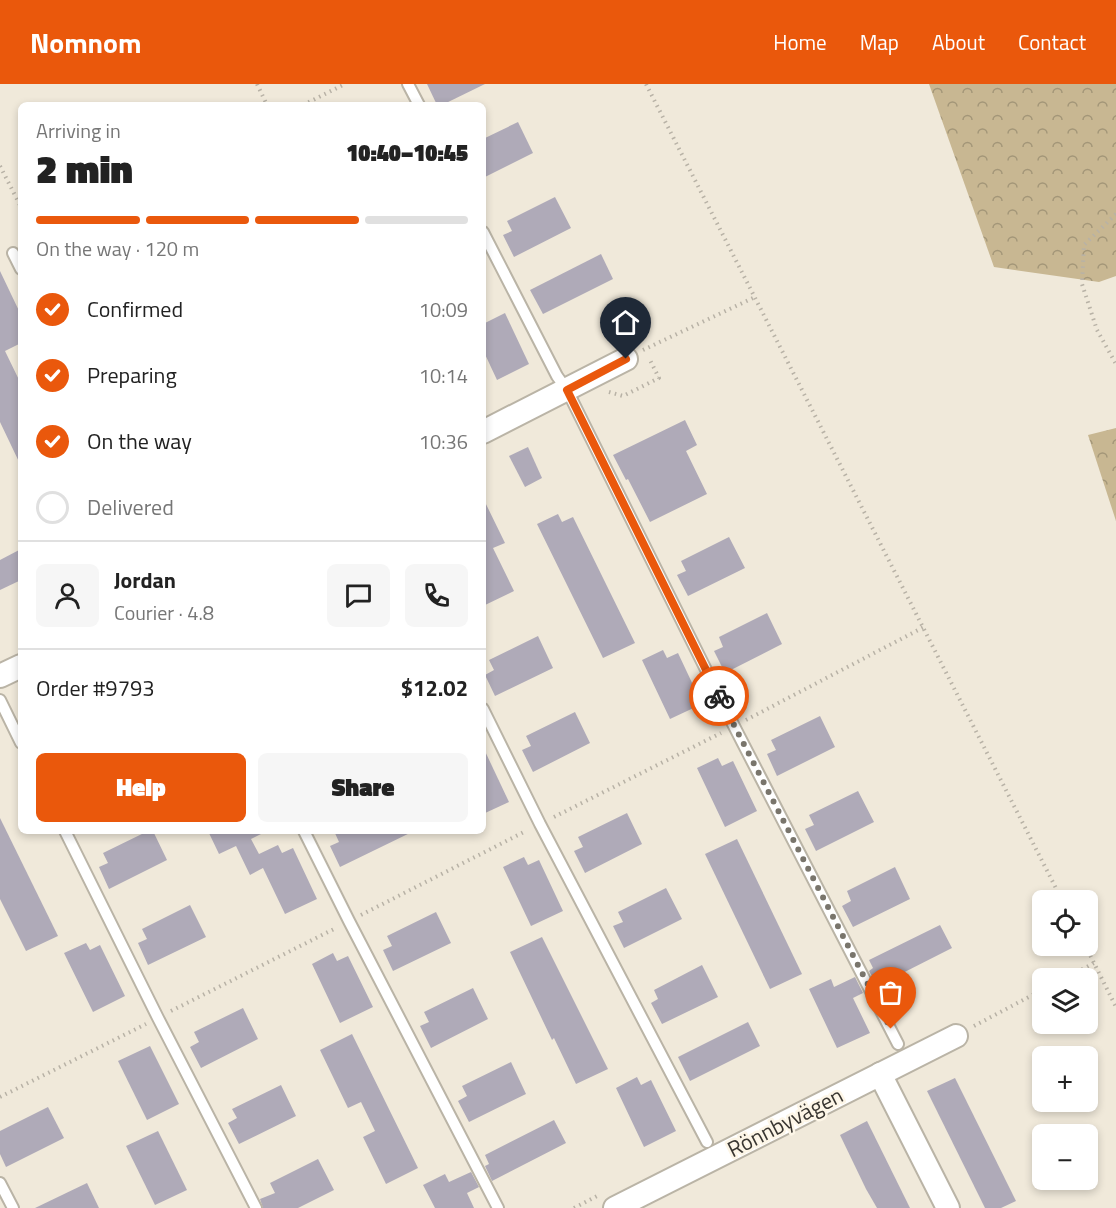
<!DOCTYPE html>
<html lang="en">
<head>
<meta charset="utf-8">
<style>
  :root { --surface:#fff; --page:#f6f6f6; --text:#222; --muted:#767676; --line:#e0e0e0; --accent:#ea580c }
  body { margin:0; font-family:"Titillium Web",sans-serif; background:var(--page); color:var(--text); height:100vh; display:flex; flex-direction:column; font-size:22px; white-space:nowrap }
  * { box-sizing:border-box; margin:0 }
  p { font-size:20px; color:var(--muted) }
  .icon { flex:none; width:33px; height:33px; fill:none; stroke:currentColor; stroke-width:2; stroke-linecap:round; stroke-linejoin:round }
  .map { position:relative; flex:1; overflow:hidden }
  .sheet { position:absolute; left:18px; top:18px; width:468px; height:732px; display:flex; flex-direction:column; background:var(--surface); border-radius:9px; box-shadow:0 3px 9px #0003 }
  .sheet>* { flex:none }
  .fabs { position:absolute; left:1032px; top:806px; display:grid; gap:12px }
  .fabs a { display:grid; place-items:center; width:66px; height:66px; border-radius:9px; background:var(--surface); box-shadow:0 3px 9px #0003; font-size:30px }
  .pin { position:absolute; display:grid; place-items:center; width:51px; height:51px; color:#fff; margin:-62px -26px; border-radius:50% 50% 50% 0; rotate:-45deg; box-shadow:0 0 6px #0007 }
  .pin .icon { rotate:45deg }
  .courier { position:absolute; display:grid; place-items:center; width:60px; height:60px; margin:-30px; border:4px solid #ea580c; border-radius:50%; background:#fff; color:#222; box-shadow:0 2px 8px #0007 }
  .overview em { font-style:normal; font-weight:800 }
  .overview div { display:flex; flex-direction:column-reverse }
  .overview { display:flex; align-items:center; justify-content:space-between; height:102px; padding:0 18px }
  h1 { font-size:39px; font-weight:800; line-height:45px }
  .bar { display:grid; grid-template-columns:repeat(4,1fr); gap:9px 6px; align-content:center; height:72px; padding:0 18px }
  .bar i { height:8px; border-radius:4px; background:var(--line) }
  .bar .selected { background:var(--accent) }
  .bar p { grid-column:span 4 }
  .line { display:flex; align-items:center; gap:15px; padding:0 18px; border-top:2px solid var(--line) }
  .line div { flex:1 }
  .round { display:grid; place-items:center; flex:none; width:63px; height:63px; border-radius:9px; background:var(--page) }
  ol { padding:0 18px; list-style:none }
  li { display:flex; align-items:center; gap:18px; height:66px }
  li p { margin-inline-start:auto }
  li .icon { padding:6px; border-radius:50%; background:var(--accent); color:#fff; stroke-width:4 }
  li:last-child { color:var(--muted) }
  li i { width:33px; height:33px; border:3px solid var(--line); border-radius:50% }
  .action { display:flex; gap:12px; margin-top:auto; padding:12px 18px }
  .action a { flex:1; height:69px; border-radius:9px; background:var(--accent); color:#fff; font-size:24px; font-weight:800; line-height:69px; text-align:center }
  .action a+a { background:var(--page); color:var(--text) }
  header { display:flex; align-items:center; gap:36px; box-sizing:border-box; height:84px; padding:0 30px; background:var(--accent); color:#fff }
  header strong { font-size:28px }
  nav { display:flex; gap:33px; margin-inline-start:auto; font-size:21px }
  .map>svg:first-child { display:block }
  .forest { fill:url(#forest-crowns) }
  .building { fill:#afaab8 }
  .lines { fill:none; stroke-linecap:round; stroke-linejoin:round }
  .service-casing { stroke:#bab4a6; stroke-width:14 }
  .minor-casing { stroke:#bab4a6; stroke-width:26 }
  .path { stroke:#b8b2a6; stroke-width:4; stroke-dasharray:1.5 4.5; stroke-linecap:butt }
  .service { stroke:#fff; stroke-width:10 }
  .minor { stroke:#fff; stroke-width:22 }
  .done { stroke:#79756c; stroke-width:6; stroke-dasharray:0 10.8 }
  .route { stroke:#ea580c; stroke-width:8 }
  .labels { text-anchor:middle; stroke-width:5; stroke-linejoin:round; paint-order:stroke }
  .street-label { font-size:22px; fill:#393631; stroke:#fdf6e7 }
</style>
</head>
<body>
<header>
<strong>Nomnom</strong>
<nav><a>Home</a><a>Map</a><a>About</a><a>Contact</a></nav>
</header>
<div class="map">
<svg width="1116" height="1124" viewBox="0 0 1116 1124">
  <defs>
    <pattern id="forest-crowns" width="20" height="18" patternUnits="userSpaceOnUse" patternTransform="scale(1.5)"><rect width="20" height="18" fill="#c8b792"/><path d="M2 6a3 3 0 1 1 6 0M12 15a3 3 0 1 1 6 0" fill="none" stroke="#a39678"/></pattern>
  </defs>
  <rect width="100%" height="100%" fill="#f0e9da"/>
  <g class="forest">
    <polygon points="929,0 1116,0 1116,192 1099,198 994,183"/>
    <polygon points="1116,344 1116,437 1088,351"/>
  </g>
  <g class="building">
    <polygon points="427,0 485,0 442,21 437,21"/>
    <polygon points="518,38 533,69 483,94 483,55"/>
    <polygon points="555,113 571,144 514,173 503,151 512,147 507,137"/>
    <polygon points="601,170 613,195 543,230 530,206"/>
    <polygon points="0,187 21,231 21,259 5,267 21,300 21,382 0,338"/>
    <polygon points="505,229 529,280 497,296 483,266 483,240"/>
    <polygon points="685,336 697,361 686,367 707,410 650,438 628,395 626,396 613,371"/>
    <polygon points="528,363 542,394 525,403 509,372"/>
    <polygon points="483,414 505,459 493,464 514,507 483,522"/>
    <polygon points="558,430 562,438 573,433 635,559 603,574 537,440"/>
    <polygon points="729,453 745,484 688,512 677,491 686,487 681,477"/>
    <polygon points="21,465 21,496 0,506 0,476"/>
    <polygon points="767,529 782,560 725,589 714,567 723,563 719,553"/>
    <polygon points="538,552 553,584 495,612 485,591 494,586 489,576"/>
    <polygon points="663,566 667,574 678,569 702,620 670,635 642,576"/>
    <polygon points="575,628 590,659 533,688 522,666 531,662 526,652"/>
    <polygon points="820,632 835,663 777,692 767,670 776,666 771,656"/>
    <polygon points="483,663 509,718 483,730"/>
    <polygon points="718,674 722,682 733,677 757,727 725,743 697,684"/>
    <polygon points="858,707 874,738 816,767 805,745 814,741 809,731"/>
    <polygon points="627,729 642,760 585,789 574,767 583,763 578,753"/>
    <polygon points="0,734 58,852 26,867 0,815"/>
    <polygon points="148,747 153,747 167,776 109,805 99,783 108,779 103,769"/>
    <polygon points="208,747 267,747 251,755 259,770 278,761 282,769 293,764 317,815 285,830 263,784 250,791 236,762 219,770"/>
    <polygon points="334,747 414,747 340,783 330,762 339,758"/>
    <polygon points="737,755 802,890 770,905 705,770"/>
    <polygon points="524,773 528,781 539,776 563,827 531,842 503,783"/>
    <polygon points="895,783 910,815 853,843 842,822 851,817 847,807"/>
    <polygon points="666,804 682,835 624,864 613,842 623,838 618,828"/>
    <polygon points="190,821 206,853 148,881 138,859 147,855 142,845"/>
    <polygon points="436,828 451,859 393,887 383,866 392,862 387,852"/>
    <polygon points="940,841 952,864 877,902 869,887 873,884 869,876"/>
    <polygon points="542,853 608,985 576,1000 554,954 552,956 510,868"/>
    <polygon points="86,859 90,866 100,861 125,912 93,928 64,869"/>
    <polygon points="333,869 337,877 348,872 373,923 340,939 312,880"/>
    <polygon points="702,881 718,913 662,940 651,919 658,915 654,906"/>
    <polygon points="855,893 863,909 853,914 870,949 837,964 809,905 831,895 834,903"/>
    <polygon points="473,904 488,935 431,964 420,942 429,938 424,928"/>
    <polygon points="243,924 258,955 201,984 190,963 199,958 194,948"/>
    <polygon points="748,938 760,962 690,997 678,973"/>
    <polygon points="352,950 418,1084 386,1100 363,1053 375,1047 361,1018 348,1024 320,966"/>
    <polygon points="150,962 179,1020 147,1036 118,977"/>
    <polygon points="511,978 526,1010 469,1038 458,1017 467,1012 462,1002"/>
    <polygon points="637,993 641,1001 651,996 676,1047 644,1063 616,1004"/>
    <polygon points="955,994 1016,1117 1001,1124 985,1124 927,1007"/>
    <polygon points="281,1001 296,1032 239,1060 228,1039 237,1034 232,1025"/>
    <polygon points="48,1023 64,1054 6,1083 0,1070 0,1047"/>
    <polygon points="554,1036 566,1059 492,1097 485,1082 489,1080 485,1071"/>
    <polygon points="867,1037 910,1124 877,1124 866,1105 840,1051"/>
    <polygon points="158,1047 187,1106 155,1121 126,1062"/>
    <polygon points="318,1075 334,1106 298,1124 263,1124 260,1115 275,1109 270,1099"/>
    <polygon points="471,1088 479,1103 467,1109 474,1124 435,1124 423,1101 445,1090 449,1098"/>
    <polygon points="87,1099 99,1124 35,1124"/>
  </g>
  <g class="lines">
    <g class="service-casing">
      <g id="service">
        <polyline points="408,0 419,21"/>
        <polyline points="483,148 557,292 567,306 734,642 898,960"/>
        <polyline points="13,169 21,185"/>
        <polyline points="0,616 21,659"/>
        <polyline points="483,625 540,740 707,1058"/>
        <polyline points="65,747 158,934 256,1124"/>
        <polyline points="304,747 349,837 498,1124"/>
        <polyline points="0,1099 13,1124"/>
      </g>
    </g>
    <g class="minor-casing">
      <g id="minor">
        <polyline points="483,348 626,275"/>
        <polyline points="0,592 21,582"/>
        <polyline points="880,990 948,1124"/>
        <polyline points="615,1124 956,952"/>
      </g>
    </g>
    <g class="path">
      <polyline points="257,0 267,21"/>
      <polyline points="646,0 1062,816"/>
      <polyline points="303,21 345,0"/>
      <polyline points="0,82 21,123"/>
      <polyline points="1116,130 1084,161 1082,200 1097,246 1116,280"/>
      <polyline points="616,253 635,247 640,257"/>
      <polyline points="643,266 753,214"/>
      <polyline points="609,308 623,312 659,294 649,274"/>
      <polyline points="746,636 924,543"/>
      <polyline points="554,733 721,649"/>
      <polyline points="361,831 526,747"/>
      <polyline points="1085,861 1116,923"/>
      <polyline points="1066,894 1094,879"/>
      <polyline points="171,927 336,844"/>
      <polyline points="974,942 1042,906"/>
      <polyline points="0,1013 146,940"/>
      <polyline points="574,1124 597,1112"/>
    </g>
    <use href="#service" class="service"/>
    <use href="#minor" class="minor"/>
  </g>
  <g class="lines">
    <polyline class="done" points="719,612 891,945"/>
    <polyline class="route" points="626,275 567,306 719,612"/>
  </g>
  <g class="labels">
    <g class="street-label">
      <text transform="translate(785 1038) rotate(-27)" y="8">Rönnbyvägen</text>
    </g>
  </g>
</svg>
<div class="fabs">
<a><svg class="icon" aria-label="locate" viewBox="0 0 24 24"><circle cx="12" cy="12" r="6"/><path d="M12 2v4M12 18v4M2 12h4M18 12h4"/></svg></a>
<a><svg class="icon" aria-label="layers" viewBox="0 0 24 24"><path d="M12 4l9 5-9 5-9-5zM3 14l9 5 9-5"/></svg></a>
<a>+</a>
<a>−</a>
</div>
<div class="pin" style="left:891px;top:945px;background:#ea580c"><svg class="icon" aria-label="bag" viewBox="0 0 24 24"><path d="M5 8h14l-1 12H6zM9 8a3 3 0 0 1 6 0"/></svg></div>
<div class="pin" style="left:626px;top:275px;background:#1f2937"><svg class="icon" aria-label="home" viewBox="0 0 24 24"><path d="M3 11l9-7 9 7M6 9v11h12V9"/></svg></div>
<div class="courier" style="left:719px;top:612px"><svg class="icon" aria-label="bike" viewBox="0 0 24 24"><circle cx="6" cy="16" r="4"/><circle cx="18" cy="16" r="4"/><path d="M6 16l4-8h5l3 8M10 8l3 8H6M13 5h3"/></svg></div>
<section class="sheet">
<div class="overview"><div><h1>2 min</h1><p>Arriving in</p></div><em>10:40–10:45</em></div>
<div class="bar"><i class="selected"></i><i class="selected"></i><i class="selected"></i><i></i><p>On the way · 120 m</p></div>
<ol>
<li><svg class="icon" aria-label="check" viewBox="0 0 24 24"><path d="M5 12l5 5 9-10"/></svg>Confirmed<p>10:09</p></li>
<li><svg class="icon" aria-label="check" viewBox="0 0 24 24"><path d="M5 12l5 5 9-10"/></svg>Preparing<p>10:14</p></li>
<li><svg class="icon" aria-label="check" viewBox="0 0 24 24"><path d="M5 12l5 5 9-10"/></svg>On the way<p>10:36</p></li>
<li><i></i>Delivered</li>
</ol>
<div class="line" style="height:108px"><a class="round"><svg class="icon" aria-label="person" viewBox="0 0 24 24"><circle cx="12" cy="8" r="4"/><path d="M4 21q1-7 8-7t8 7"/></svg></a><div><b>Jordan</b><p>Courier · 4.8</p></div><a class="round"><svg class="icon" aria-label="chat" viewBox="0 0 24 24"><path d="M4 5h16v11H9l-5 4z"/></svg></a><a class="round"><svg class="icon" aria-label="phone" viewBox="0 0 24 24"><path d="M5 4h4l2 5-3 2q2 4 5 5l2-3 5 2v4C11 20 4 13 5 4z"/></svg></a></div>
<div class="line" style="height:78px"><div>Order #9793</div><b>$12.02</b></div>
<div class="action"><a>Help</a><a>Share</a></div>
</section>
</div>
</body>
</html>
